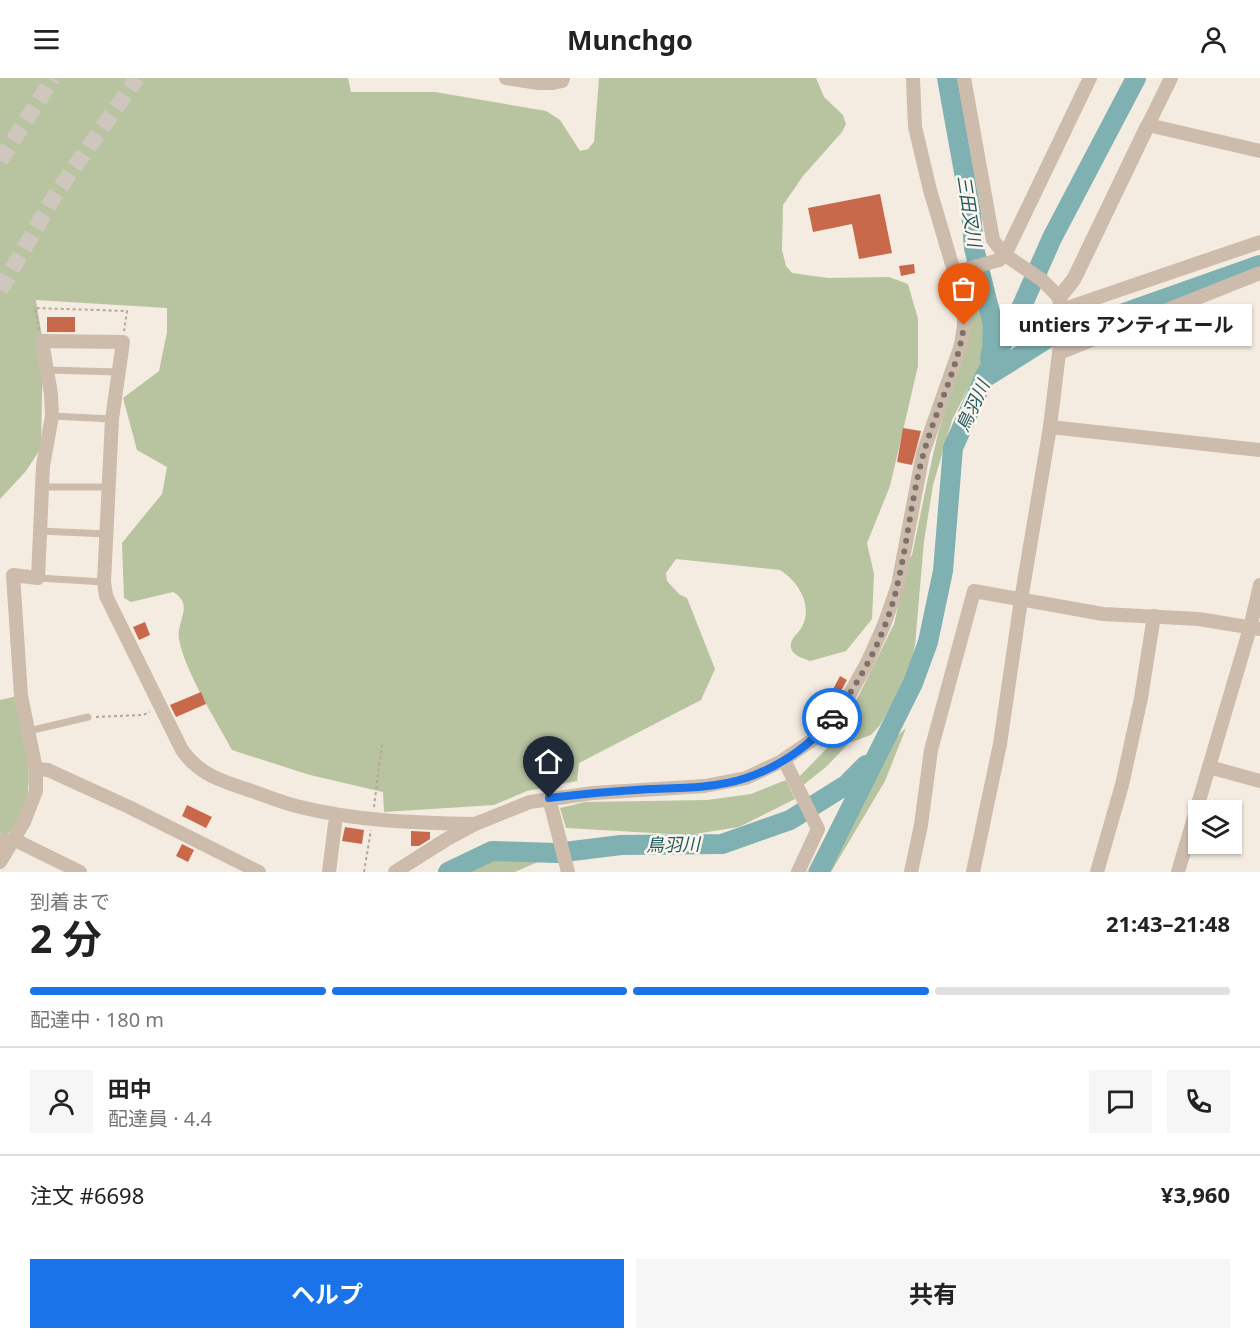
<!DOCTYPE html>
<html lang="ja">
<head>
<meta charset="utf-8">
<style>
  :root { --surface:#fff; --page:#f6f6f6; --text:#222; --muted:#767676; --line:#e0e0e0; --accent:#1a73e8 }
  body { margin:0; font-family:"Noto Sans","Noto Sans JP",sans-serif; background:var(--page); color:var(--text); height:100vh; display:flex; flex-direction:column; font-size:22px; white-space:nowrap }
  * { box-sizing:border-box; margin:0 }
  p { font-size:20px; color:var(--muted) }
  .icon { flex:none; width:33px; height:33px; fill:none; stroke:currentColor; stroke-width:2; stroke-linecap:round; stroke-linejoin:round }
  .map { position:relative; height:794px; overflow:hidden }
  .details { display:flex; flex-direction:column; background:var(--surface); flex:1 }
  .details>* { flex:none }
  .buttons { position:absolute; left:1188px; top:722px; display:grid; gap:12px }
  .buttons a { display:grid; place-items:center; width:54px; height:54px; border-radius:0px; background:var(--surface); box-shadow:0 2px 4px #0004; font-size:30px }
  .pin { position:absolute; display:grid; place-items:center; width:51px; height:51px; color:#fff; margin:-62px -26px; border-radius:50% 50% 50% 0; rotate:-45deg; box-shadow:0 0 6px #0007 }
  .pin .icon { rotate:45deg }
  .courier { position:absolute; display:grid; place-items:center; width:60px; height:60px; margin:-30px; border:4px solid #1a73e8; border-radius:50%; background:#fff; color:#222; box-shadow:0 2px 8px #0007 }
  .bubble { position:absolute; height:42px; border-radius:0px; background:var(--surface); box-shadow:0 2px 4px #0004; font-size:20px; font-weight:700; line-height:42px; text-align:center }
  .overview em { font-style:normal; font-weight:700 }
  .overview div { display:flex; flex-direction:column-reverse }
  .overview { display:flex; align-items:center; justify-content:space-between; height:102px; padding:0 30px }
  h1 { font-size:39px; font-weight:700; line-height:45px }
  .bar { display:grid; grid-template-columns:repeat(4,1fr); gap:9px 6px; align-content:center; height:72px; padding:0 30px }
  .bar i { height:8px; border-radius:4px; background:var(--line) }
  .bar .selected { background:var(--accent) }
  .bar p { grid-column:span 4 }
  .line { display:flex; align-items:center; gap:15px; padding:0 30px; border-top:2px solid var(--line) }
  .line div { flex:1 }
  .round { display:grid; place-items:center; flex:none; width:63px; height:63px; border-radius:0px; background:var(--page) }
  .primary-button { display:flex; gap:12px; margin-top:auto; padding:12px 30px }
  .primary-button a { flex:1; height:69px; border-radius:0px; background:var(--accent); color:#fff; font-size:24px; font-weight:700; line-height:69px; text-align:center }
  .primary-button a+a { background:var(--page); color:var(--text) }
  header { display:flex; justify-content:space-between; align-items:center; height:78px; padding:0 30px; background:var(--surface); font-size:27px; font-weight:700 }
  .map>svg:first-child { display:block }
  .green { fill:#b8c4a0 }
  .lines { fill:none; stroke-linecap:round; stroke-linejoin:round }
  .stream { stroke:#7fb0b2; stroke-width:3 }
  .river { stroke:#7fb0b2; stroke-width:20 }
  .building { fill:#c8694b }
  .trunk-tunnel { stroke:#cfc6bd; stroke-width:16; stroke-dasharray:16 8; stroke-linecap:butt }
  .path { stroke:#b9a596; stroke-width:2; stroke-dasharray:3 3; stroke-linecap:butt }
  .service { stroke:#cdbbac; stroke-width:7 }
  .minor { stroke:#cdbbac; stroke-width:14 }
  .tertiary { stroke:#cdbbac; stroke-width:15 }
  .done { stroke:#7c716b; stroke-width:6; stroke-dasharray:0 10.8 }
  .route { stroke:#1a73e8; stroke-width:8 }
  .labels { text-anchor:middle; stroke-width:5; stroke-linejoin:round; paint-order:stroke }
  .water-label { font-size:18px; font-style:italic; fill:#1f5a5e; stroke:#fbf5ee }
</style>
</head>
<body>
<header><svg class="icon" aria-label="menu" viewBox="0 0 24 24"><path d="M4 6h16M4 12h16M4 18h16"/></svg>Munchgo<svg class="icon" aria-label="person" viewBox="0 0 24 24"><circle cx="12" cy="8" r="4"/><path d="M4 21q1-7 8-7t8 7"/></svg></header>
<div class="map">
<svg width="1260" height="794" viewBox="0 0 1260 794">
  <rect width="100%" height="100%" fill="#f4ebe1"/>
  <g class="green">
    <path d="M0 0H348L351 14H435L546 33 560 42 580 73 588 71 594 64 599 0H816L824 19 843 37 846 46 842 54 803 98 783 127 782 172 786 188 792 195 828 200 889 199 908 206 918 241V288L890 408 867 465 874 496 872 541 846 573 810 583C803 580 793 578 791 570 789 561 798 556 802 549 813 528 799 504 780 492L676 481 666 495 667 503 679 516 687 520 715 591 701 622 579 685 577 703 527 713 494 727 384 734 383 714 310 697 232 672C216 642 185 594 179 561 176 543 195 527 173 514L131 524 124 520 122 465 162 416 167 389 137 372 123 320 159 293 167 254V230L36 222 43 265 41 370 26 393 0 421Z"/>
    <path d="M976 196 985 227 988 263 983 281 952 342 933 407 924 463 915 567 908 598 880 647 871 657 849 665 826 689 802 708 799 699 834 663 859 617 894 546 909 481 912 477C920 440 927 402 936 364 949 310 980 256 968 199Z"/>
    <path d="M17 618C24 660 45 727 5 758L0 755V622Z"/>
    <polygon points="906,650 885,703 831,794 807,794 834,742 875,698 893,662"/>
    <polygon points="786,702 795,721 739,749 688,757 566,750 560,730 585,724 707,722 751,716"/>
    <polygon points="519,776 547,780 515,794 465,794 500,779"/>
  </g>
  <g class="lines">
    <polyline class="stream" points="942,0 948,7"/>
    <g class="river">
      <polyline points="947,0 971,133 974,170 993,247 992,272 990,280"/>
      <polyline points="986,299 1048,260 1110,240 1260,187"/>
      <polyline points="448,794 492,773 556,775 621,767 722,766 790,742 846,707 866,687"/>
      <polyline points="819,794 913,605 928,564 943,493 953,370 984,300 1022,228 1052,160 1136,0"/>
    </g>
  </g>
  <g class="building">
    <polygon points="880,116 892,175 859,181 852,146 813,154 808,130"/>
    <polygon points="914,186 915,195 901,198 899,188"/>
    <rect x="47" y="239" width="28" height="15"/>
    <polygon points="903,350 921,353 912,387 897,384"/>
    <polygon points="145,544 150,557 139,562 133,549"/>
    <polygon points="840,598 847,602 837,620 830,617"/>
    <polygon points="201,614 206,626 176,639 170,627"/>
    <polygon points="187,727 212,739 206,750 182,738"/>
    <polygon points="345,749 364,752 362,766 342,763"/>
    <polygon points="411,753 430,754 430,761 419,768 411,768"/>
    <polygon points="182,766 194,772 188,784 176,778"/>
  </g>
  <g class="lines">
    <g class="trunk-tunnel">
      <polyline points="0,83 53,0"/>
      <polyline points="0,212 55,117 137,0"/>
    </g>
    <g class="path">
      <polyline points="39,252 35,230 127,233 124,253"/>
      <polyline points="96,639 143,637 150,634"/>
      <polyline points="374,729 382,666"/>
      <polyline points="364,794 371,752"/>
    </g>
    <g class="service">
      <polyline points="47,292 118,294"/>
      <polyline points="52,338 112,341"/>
      <polyline points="41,409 109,409"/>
      <polyline points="40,453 107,456"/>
      <polyline points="38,500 104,504"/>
      <polyline points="29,653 88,639"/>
    </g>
    <g class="minor">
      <polyline points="506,0 539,5 553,5 562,3 563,0"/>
      <polyline points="964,0 993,162 1005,177 1042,202 1055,215 1059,220 1062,236 1059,275 1050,349 1021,522 1000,666 973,794"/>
      <polyline points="1171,0 1148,47 1260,73"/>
      <polyline points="953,195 999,182 1005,177 1090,0"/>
      <polyline points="1061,232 1260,164"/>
      <polyline points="1059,275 1260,195"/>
      <polyline points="1050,349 1260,372"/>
      <polyline points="784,682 818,751 798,794"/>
      <polyline points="1209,689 1260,703"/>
      <polyline points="36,691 48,692 129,729 259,794"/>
      <polyline points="549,720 568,794"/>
      <polyline points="0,763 15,762 80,794"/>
      <path d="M0 784 24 744 36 713V691L21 618 13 497 38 500 43 388 52 338 51 316 42 263 123 264 112 341 104 504 106 518 182 672C199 697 224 704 252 713 266 718 281 724 296 728 355 743 415 745 475 746"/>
      <polyline points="329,794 335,746"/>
      <polyline points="395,794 447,761 475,746 530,724 593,715 705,708 746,700 780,684 814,661 820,656 846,623 867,585 884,547 898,507 923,375 961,267 964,247 964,227 930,112 915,49 913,0"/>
      <polyline points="911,794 921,747 931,672 974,513 1103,536 1199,541 1260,551"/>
      <polyline points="1097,794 1122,707 1141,620 1154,538"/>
      <polyline points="1178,794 1250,550 1260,507"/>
    </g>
    <polyline class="tertiary" points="1059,220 1074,201 1148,47"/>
  </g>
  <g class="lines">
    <path class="done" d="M832 640C862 602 888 552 898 504 908 461 912 416 924 374 936 331 958 291 964 247"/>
    <path class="route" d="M549 720C582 716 616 713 650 711 682 710 716 710 746 700 779 689 812 667 832 640"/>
  </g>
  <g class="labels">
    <g class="water-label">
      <text transform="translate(969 133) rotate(81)" y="6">三田叉川</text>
      <text transform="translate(973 328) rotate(-65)" y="6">鳥羽川</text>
      <text transform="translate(673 767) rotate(-1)" y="6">鳥羽川</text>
    </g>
  </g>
</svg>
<div class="buttons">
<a><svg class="icon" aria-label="layers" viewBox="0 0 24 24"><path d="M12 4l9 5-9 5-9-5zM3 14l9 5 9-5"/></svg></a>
</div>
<div class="pin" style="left:964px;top:247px;background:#ea580c"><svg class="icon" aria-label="bag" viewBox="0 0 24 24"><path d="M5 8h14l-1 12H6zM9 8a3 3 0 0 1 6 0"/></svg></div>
<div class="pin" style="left:549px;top:720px;background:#1f2937"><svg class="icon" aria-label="home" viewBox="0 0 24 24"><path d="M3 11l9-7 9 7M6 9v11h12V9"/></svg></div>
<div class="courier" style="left:832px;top:640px"><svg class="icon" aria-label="car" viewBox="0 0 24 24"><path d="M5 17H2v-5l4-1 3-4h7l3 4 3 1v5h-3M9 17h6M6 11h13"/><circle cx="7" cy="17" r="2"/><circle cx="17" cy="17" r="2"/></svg></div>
<div class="bubble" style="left:1000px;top:226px;width:252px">untiers アンティエール</div>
</div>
<section class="details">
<div class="overview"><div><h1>2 分</h1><p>到着まで</p></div><em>21:43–21:48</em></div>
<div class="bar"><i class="selected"></i><i class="selected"></i><i class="selected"></i><i></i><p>配達中 · 180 m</p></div>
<div class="line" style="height:108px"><a class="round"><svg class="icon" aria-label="person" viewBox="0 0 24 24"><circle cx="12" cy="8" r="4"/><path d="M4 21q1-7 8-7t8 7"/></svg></a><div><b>田中</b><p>配達員 · 4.4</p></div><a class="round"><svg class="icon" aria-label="chat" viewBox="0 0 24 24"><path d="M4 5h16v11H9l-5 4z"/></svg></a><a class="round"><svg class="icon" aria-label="phone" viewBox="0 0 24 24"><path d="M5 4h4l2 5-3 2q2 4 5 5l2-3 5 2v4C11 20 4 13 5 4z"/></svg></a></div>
<div class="line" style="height:78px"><div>注文 #6698</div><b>¥3,960</b></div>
<div class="primary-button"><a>ヘルプ</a><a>共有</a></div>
</section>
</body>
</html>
